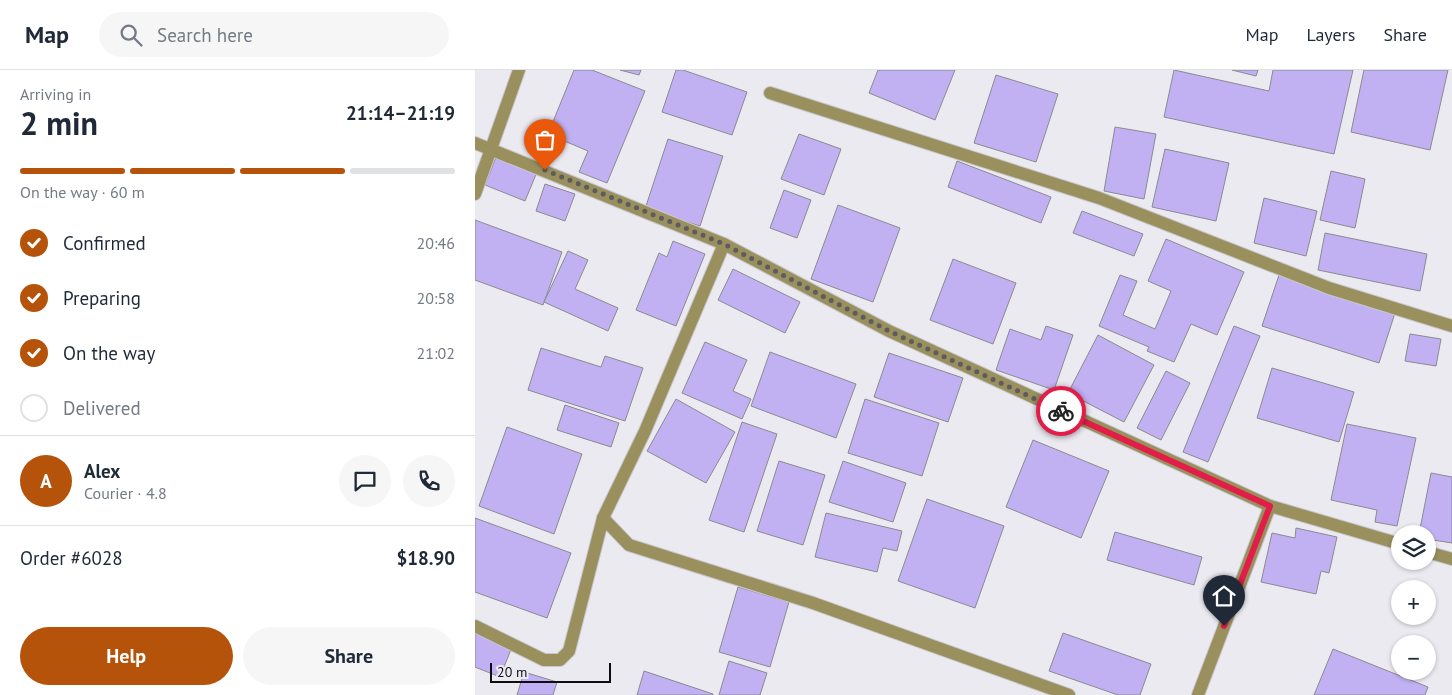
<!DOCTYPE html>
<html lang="en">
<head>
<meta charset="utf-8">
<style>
  :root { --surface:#fff; --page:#f6f6f7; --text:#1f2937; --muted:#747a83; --line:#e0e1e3; --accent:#b45309 }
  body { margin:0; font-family:"PT Sans",sans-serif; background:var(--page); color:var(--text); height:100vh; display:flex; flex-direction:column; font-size:19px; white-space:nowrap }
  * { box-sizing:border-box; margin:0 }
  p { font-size:16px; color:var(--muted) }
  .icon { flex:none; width:28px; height:28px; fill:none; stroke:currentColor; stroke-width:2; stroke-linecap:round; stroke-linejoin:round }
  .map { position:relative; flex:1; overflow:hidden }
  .panel { display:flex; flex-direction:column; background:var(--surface); width:475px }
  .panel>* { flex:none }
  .controls { position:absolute; left:916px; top:455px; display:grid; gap:10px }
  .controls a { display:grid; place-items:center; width:45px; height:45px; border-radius:50%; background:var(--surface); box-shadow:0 1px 4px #0004; font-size:25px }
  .scale { position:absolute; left:15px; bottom:12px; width:121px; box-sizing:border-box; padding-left:5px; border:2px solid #0e0e10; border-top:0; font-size:14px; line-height:18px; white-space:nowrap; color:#0e0e10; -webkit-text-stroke:4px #eceaf1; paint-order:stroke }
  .pin { position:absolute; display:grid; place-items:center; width:42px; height:42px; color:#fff; margin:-51px -21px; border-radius:50% 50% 50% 0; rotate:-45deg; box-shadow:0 0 5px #0007 }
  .pin .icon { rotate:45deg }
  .courier { position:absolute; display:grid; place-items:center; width:50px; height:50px; margin:-25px; border:4px solid #e11d48; border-radius:50%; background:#fff; color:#222; box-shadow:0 1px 6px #0007 }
  .summary em { font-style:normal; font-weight:700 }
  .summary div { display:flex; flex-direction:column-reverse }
  .summary { display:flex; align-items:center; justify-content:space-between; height:85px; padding:0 20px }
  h1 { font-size:32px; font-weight:700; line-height:38px }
  .bar { display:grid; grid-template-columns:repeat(4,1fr); gap:8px 5px; align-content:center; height:60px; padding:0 20px }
  .bar i { height:6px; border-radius:4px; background:var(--line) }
  .bar .active { background:var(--accent) }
  .bar p { grid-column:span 4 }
  .line { display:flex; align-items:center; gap:12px; padding:0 20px; border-top:1px solid var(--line) }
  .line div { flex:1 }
  .round { display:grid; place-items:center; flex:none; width:52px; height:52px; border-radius:26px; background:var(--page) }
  ol { padding:0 20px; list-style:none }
  li { display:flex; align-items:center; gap:15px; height:55px }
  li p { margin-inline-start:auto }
  li .icon { padding:5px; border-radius:50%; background:var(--accent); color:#fff; stroke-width:4 }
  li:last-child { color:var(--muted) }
  li i { width:28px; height:28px; border:2px solid var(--line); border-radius:50% }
  .cta { display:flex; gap:10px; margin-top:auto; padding:10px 20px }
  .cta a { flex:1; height:58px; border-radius:30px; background:var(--accent); color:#fff; font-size:20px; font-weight:700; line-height:58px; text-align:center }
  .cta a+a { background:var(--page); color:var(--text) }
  header { display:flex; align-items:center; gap:30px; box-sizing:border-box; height:70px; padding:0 25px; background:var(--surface); border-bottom:1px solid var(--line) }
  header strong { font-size:24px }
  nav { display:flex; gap:28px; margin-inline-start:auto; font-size:18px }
  .search { width:350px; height:45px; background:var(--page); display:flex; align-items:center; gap:12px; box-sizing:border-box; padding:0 18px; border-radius:28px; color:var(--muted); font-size:19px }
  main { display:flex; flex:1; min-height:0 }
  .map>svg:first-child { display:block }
  .building { fill:#c1b1f3; stroke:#8b8a90 }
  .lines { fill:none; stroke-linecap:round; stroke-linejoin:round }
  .minor-casing { stroke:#c8c7cd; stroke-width:14 }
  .minor { stroke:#99905e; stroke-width:12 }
  .done { stroke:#5c5b5f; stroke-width:5; stroke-dasharray:0 9 }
  .route { stroke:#e11d48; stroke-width:6 }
</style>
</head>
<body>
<header>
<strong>Map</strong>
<div class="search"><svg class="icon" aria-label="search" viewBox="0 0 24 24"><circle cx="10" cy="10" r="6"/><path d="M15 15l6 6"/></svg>Search here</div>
<nav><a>Map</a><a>Layers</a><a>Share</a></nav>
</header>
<main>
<section class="panel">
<div class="summary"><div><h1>2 min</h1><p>Arriving in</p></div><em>21:14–21:19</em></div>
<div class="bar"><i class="active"></i><i class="active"></i><i class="active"></i><i></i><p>On the way · 60 m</p></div>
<ol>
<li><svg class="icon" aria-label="check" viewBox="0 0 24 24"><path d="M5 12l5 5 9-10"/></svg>Confirmed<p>20:46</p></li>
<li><svg class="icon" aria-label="check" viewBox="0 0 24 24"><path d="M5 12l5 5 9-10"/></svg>Preparing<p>20:58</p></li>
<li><svg class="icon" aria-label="check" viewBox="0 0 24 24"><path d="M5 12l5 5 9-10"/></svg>On the way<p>21:02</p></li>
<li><i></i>Delivered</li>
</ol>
<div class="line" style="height:90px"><b class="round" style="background:var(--accent);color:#fff">A</b><div><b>Alex</b><p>Courier · 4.8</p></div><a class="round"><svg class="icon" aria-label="chat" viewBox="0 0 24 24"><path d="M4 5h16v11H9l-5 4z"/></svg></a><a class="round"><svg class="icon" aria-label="phone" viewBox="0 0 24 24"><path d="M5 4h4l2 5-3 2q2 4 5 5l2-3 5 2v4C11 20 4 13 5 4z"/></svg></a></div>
<div class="line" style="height:65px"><div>Order #6028</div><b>$18.90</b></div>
<div class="cta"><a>Help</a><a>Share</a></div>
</section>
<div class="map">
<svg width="977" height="625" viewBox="0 0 977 625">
  <rect width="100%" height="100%" fill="#eceaf1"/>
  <g class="building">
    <polygon points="99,0 117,0 170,21 132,113 104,102 113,81 73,64"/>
    <polygon points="145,0 166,0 164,5"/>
    <polygon points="201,0 208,0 272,22 257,65 187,42"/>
    <polygon points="403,0 480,0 460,50 394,23"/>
    <polygon points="699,0 794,21 798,0 878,0 859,84 689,47"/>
    <polygon points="757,0 783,0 781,6"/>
    <polygon points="889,0 973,0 955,80 876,62"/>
    <polygon points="521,5 583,24 561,92 499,73"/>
    <polygon points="640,57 681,64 669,129 629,121"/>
    <polygon points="324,64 366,79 349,125 306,109"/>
    <polygon points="193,69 248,86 225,156 170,139"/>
    <polygon points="690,79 754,93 741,151 677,137"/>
    <polygon points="21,87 62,102 50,131 10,115"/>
    <polygon points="482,91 576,127 566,153 473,117"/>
    <polygon points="856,101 890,109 880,158 845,150"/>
    <polygon points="70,114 100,124 90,151 61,141"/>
    <polygon points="309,120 336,130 322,168 295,158"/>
    <polygon points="789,128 842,141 831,186 779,173"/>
    <polygon points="363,135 425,158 398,232 336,209"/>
    <polygon points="607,141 668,164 659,186 598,163"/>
    <polygon points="0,150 87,182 68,235 0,210"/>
    <polygon points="850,163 952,184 945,221 843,200"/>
    <polygon points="691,169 769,202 742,265 716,254 699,292 672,281 674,277 624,256 645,205 662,211 648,245 680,259 696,221 673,211"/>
    <polygon points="198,171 230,184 201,256 161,240 184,183 192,187"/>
    <polygon points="93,181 113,190 100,219 143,238 133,261 69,232"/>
    <polygon points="478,189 541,213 518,274 455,250"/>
    <polygon points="258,199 325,232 310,263 243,230"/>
    <polygon points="804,205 920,243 904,293 787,256"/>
    <polygon points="571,256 598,265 579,320 521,300 535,259 566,270"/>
    <polygon points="759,256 785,266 733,392 708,382"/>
    <polygon points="935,264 966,269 961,296 930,291"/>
    <polygon points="623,265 679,295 649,352 593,323"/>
    <polygon points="230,272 272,290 258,321 276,329 267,349 207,323"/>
    <polygon points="66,278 126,297 130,286 168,298 150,351 53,320"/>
    <polygon points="295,282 381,314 361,368 276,336"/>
    <polygon points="414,283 488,308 473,352 399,327"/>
    <polygon points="797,298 879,322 864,372 782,348"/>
    <polygon points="691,301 715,313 686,370 662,358"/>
    <polygon points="201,329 260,362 231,413 172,381"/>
    <polygon points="390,329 464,353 447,406 373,383"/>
    <polygon points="90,335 144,353 136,377 82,360"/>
    <polygon points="267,352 302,364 269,462 234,450"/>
    <polygon points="872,354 941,368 922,456 900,452 902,440 856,430"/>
    <polygon points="32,357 107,384 79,464 4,436"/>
    <polygon points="558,370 634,401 606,468 531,437"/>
    <polygon points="304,391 350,405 328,475 282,461"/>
    <polygon points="368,391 431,413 418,452 354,432"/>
    <polygon points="956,403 977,407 977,473 952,469 952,464 944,464"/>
    <polygon points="452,429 529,456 500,538 423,511"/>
    <polygon points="351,443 427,461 422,481 408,478 402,502 340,487"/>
    <polygon points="0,448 96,483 72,548 0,522"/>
    <polygon points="821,458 862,467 854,503 846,501 841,524 786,512 797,463 820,468"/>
    <polygon points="640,462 727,487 719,515 632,490"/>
    <polygon points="263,517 314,532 295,597 244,582"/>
    <polygon points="0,562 37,577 25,607 0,597"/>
    <polygon points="588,563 676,594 665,625 643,625 574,601"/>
    <polygon points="858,579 953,617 950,625 839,625"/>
    <polygon points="254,591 292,603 285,625 244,625"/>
    <polygon points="169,601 238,624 238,625 162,625"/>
    <polygon points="49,602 82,612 78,625 42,625"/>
  </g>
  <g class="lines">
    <g class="minor-casing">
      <g id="minor">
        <polyline points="295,23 624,128 854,218 977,256"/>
        <polyline points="0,73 249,174 414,261 795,436 925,474"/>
        <polyline points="0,124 44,0"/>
        <polyline points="128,448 170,361 249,174"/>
        <polyline points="952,482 977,489"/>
        <polyline points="0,556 69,590 85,590 94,581 128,448 154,475 338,533 594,625"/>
        <polyline points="723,625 795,436"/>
      </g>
    </g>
    <use href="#minor" class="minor"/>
  </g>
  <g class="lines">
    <polyline class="done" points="70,100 249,174 414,261 586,341"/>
    <polyline class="route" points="586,341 795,436 749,556"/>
  </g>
</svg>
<div class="controls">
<a><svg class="icon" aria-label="layers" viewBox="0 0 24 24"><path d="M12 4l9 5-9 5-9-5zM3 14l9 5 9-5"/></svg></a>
<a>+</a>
<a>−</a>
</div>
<div class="scale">20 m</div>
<div class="pin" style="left:70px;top:100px;background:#ea580c"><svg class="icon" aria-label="bag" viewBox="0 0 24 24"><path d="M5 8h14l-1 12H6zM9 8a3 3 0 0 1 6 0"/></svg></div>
<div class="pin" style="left:749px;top:556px;background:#1f2937"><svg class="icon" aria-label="home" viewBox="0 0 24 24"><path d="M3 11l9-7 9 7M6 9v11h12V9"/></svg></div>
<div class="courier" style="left:586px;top:341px"><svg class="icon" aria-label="bike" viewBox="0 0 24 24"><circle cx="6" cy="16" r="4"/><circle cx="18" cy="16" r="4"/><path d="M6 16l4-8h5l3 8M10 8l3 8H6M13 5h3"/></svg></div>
</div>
</main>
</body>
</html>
